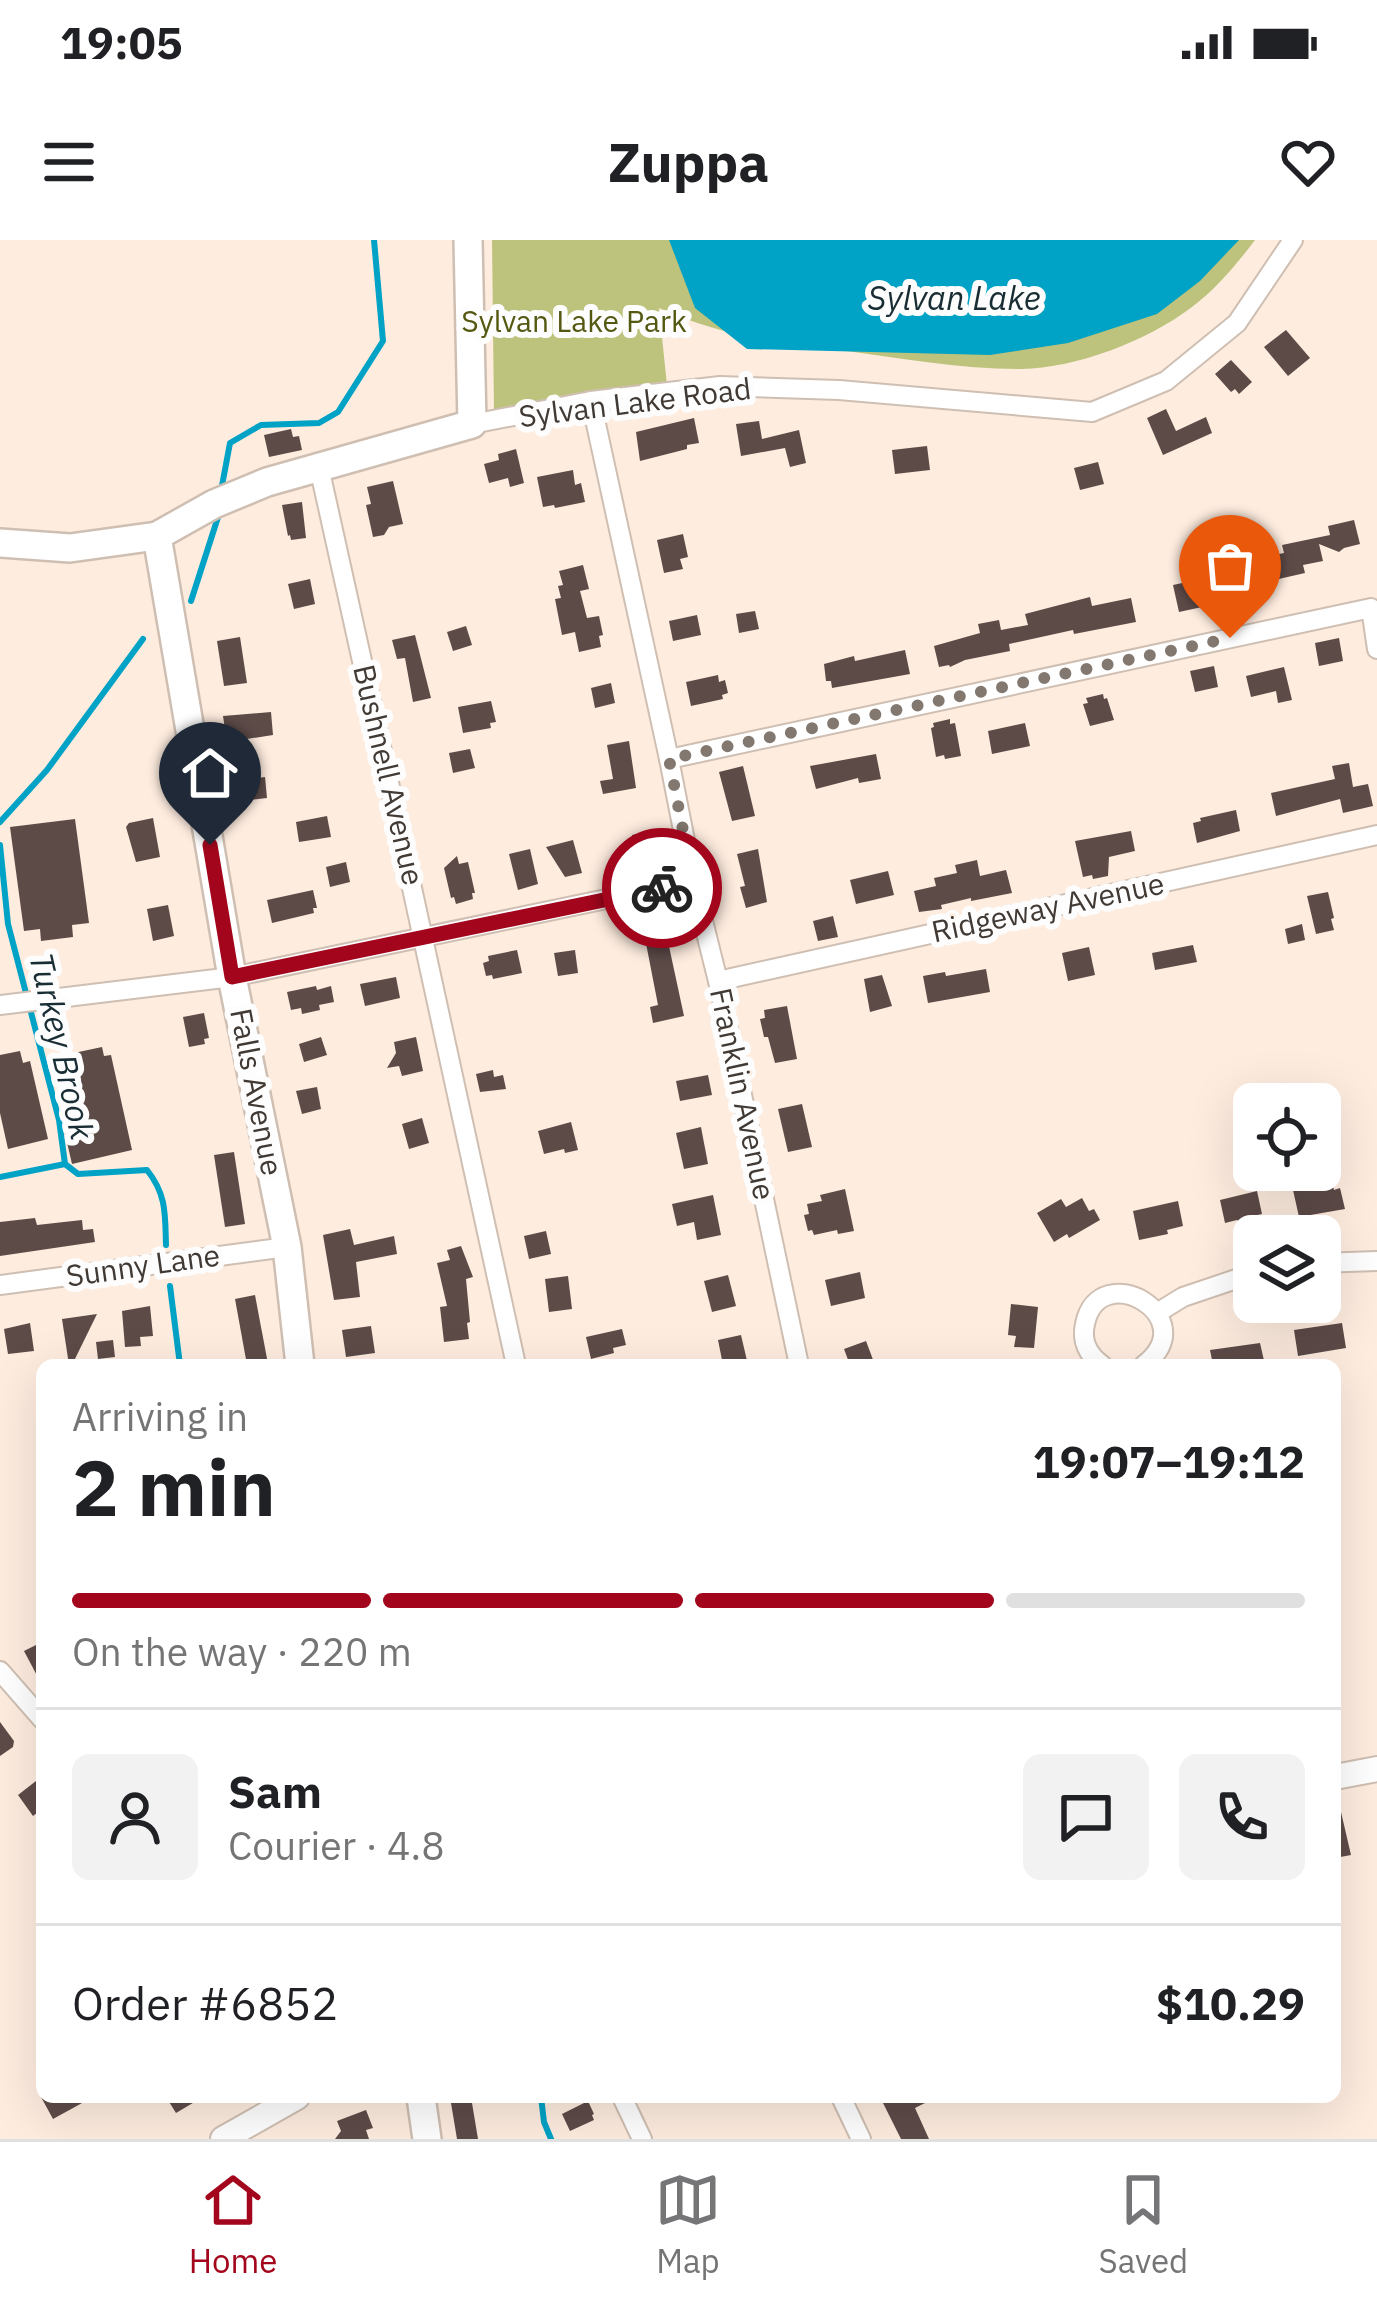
<!DOCTYPE html>
<html lang="en">
<head>
<meta charset="utf-8">
<style>
  :root { --surface:#fff; --page:#f2f2f2; --text:#202124; --muted:#757577; --line:#e0e0e0; --accent:#a3061c }
  body { margin:0; font-family:"IBM Plex Sans",sans-serif; background:var(--page); color:var(--text); height:100vh; display:flex; flex-direction:column; font-size:45px; white-space:nowrap }
  * { box-sizing:border-box; margin:0 }
  p { font-size:39px; color:var(--muted) }
  .icon { flex:none; width:66px; height:66px; fill:none; stroke:currentColor; stroke-width:2; stroke-linecap:round; stroke-linejoin:round }
  .map { position:relative; flex:1; overflow:hidden }
  .sheet { position:absolute; left:36px; top:1119px; width:1305px; height:744px; display:flex; flex-direction:column; background:var(--surface); border-radius:18px; box-shadow:0 12px 48px #0002 }
  .sheet>* { flex:none }
  .buttons { position:absolute; left:1233px; top:843px; display:grid; gap:24px }
  .buttons a { display:grid; place-items:center; width:108px; height:108px; border-radius:18px; background:var(--surface); box-shadow:0 12px 48px #0002; font-size:60px }
  .pin { position:absolute; display:grid; place-items:center; width:102px; height:102px; color:#fff; margin:-123px -51px; border-radius:50% 50% 50% 0; rotate:-45deg; box-shadow:0 0 12px #0007 }
  .pin .icon { rotate:45deg }
  .courier { position:absolute; display:grid; place-items:center; width:120px; height:120px; margin:-60px; border:9px solid #a3061c; border-radius:50%; background:#fff; color:#222; box-shadow:0 3px 15px #0007 }
  .overview em { font-style:normal; font-weight:700 }
  .overview div { display:flex; flex-direction:column-reverse }
  .overview { display:flex; align-items:center; justify-content:space-between; height:204px; padding:0 36px }
  h1 { font-size:78px; font-weight:700; line-height:90px }
  .bar { display:grid; grid-template-columns:repeat(4,1fr); gap:18px 12px; align-content:center; height:144px; padding:0 36px }
  .bar i { height:15px; border-radius:9px; background:var(--line) }
  .bar .active { background:var(--accent) }
  .bar p { grid-column:span 4 }
  .line { display:flex; align-items:center; gap:30px; padding:0 36px; border-top:3px solid var(--line) }
  .line div { flex:1 }
  .round { display:grid; place-items:center; flex:none; width:126px; height:126px; border-radius:18px; background:var(--page) }
  .status { display:flex; justify-content:space-between; align-items:center; height:84px; padding:0 60px; background:var(--surface); direction:ltr }
  .status svg { height:33px; fill:currentColor }
  header { display:flex; justify-content:space-between; align-items:center; height:156px; padding:0 36px; background:var(--surface); font-size:54px; font-weight:700 }
  .menu { display:flex; justify-content:space-around; align-items:center; height:168px; border-top:3px solid var(--line); background:var(--surface); font-size:33px; color:var(--muted) }
  .menu a { display:grid; justify-items:center; gap:6px }
  .menu .active { color:var(--accent) }
  .map>svg:first-child { display:block }
  .green { fill:#bdc37c }
  .water { fill:#00a2c5 }
  .lines { fill:none; stroke-linecap:round; stroke-linejoin:round }
  .stream { stroke:#00a2c5; stroke-width:6 }
  .building { fill:#5d4b48 }
  .minor-casing { stroke:#cfbfb2; stroke-width:22 }
  .tertiary-casing { stroke:#cfbfb2; stroke-width:28 }
  .secondary-casing { stroke:#cfbfb2; stroke-width:32 }
  .minor { stroke:#fff; stroke-width:18 }
  .tertiary { stroke:#fff; stroke-width:24 }
  .secondary { stroke:#fff; stroke-width:27 }
  .done { stroke:#827870; stroke-width:12; stroke-dasharray:0 21.6 }
  .route { stroke:#a3061c; stroke-width:15 }
  .labels { text-anchor:middle; stroke-width:12; stroke-linejoin:round; paint-order:stroke }
  .park-label { font-size:30px; fill:#545811; stroke:#fdfdfd }
  .street-label { font-size:30px; fill:#403934; stroke:#fdfdfd }
  .water-label { font-size:33px; font-style:italic; fill:#182d34; stroke:#fdfdfd }
</style>
</head>
<body>
<div class="status"><b>19:05</b><svg viewBox="0 0 49 12"><path d="M0 12V9h3v3zM5 12V6h3v6zM10 12V3h3v9zM15 12V0h3v12zM26 1h20v11H26zM47 4h2v5h-2z"/></svg></div>
<header><svg class="icon" aria-label="menu" viewBox="0 0 24 24"><path d="M4 6h16M4 12h16M4 18h16"/></svg>Zuppa<svg class="icon" aria-label="heart" viewBox="0 0 24 24"><path d="M12 20l-8-8c-3-5 5-10 8-4 3-6 11-1 8 4z"/></svg></header>
<div class="map">
<svg width="1377" height="1899" viewBox="0 0 1377 1899">
  <rect width="100%" height="100%" fill="#feecdf"/>
  <path class="green" d="M492 0H1255C1237 24 1215 50 1192 67 1147 101 1077 128 1021 129 962 129 904 119 847 111 778 102 723 97 659 68L668 155 494 173Z"/>
  <polygon class="water" points="669,0 1239,0 1200,41 1157,74 1068,103 990,115 747,109 695,68"/>
  <g class="lines">
    <g class="stream">
      <polyline points="221,251 230,203 261,185 319,183 338,172 383,101 374,0"/>
      <polyline points="191,361 219,274"/>
      <polyline points="0,582 47,530 143,399"/>
      <path d="M0 605 8 684 59 880 65 924 78 934 147 930C167 955 165 975 166 1005"/>
      <polyline points="0,937 65,924"/>
      <polyline points="170,1046 180,1125"/>
      <polyline points="541,1857 544,1882 551,1899"/>
    </g>
  </g>
  <g class="building">
    <polygon points="1286,90 1310,118 1288,136 1264,107"/>
    <polygon points="1231,120 1252,142 1239,154 1235,149 1231,152 1215,134"/>
    <polygon points="1166,169 1176,191 1206,177 1212,193 1163,215 1147,178"/>
    <polygon points="694,178 699,203 687,205 687,209 640,221 636,192"/>
    <polygon points="759,181 762,199 799,190 806,223 790,227 785,208 741,216 736,184"/>
    <polygon points="291,189 293,197 299,196 302,210 269,217 264,195"/>
    <polygon points="927,206 930,230 895,234 892,210"/>
    <polygon points="516,209 524,243 510,247 508,238 489,243 484,224 499,220 498,214"/>
    <polygon points="1098,222 1104,244 1080,250 1074,228"/>
    <polygon points="573,230 575,245 581,243 585,262 555,268 554,265 543,267 537,237"/>
    <polygon points="393,241 403,284 389,287 384,295 373,297 366,265 371,264 367,247"/>
    <polygon points="302,262 306,298 291,300 290,295 288,296 282,265"/>
    <polygon points="1354,280 1360,304 1344,308 1339,312 1319,304 1323,321 1303,325 1305,333 1270,341 1265,317 1284,313 1282,305 1330,295 1328,286"/>
    <polygon points="683,294 688,317 680,319 683,329 664,333 657,300"/>
    <polygon points="583,325 589,349 580,351 587,378 599,376 603,395 599,396 601,407 579,412 575,392 562,395 555,359 561,358 558,346 563,345 559,331"/>
    <polygon points="1210,337 1216,364 1179,372 1173,345"/>
    <polygon points="310,339 315,364 294,369 288,344"/>
    <polygon points="1090,357 1092,366 1131,358 1136,382 1074,394 1073,390 1009,404 1010,411 965,420 950,427 949,425 939,427 934,406 980,393 978,384 999,380 1001,390 1028,385 1025,374"/>
    <polygon points="755,371 759,389 739,393 736,374"/>
    <polygon points="697,375 701,395 673,401 669,381"/>
    <polygon points="466,386 472,405 453,411 447,392"/>
    <polygon points="415,395 431,458 413,462 405,418 397,419 392,400"/>
    <polygon points="240,397 247,443 224,446 217,401"/>
    <polygon points="1339,398 1343,421 1319,426 1315,403"/>
    <polygon points="905,410 910,434 832,448 831,441 826,441 824,424 854,416 855,421"/>
    <polygon points="1214,426 1218,447 1195,452 1190,431"/>
    <polygon points="1284,427 1292,460 1278,463 1276,451 1251,457 1246,436"/>
    <polygon points="718,435 719,442 725,440 728,453 722,455 723,459 691,466 686,442"/>
    <polygon points="611,443 615,463 595,468 591,448"/>
    <polygon points="1103,454 1104,459 1107,458 1114,480 1090,486 1083,464 1088,463 1086,458"/>
    <polygon points="491,461 496,482 490,483 491,488 463,493 458,467"/>
    <polygon points="271,472 273,495 227,502 223,476"/>
    <polygon points="950,479 950,484 955,483 961,516 945,519 944,515 936,517 931,488 934,487 933,483"/>
    <polygon points="1025,483 1030,506 992,514 988,491"/>
    <polygon points="629,501 636,548 603,554 600,541 613,539 607,505"/>
    <polygon points="470,509 475,528 453,533 449,513"/>
    <polygon points="876,514 881,539 859,543 858,538 816,549 810,526"/>
    <polygon points="1349,523 1353,547 1368,544 1373,566 1343,573 1340,559 1276,576 1271,553 1335,539 1332,526"/>
    <polygon points="743,526 755,576 732,581 719,532"/>
    <polygon points="265,537 267,558 230,562 227,542"/>
    <polygon points="1236,570 1240,591 1197,603 1193,583 1201,581 1200,578"/>
    <polygon points="327,576 331,597 299,602 296,582"/>
    <polygon points="153,578 160,617 136,622 126,587 129,583"/>
    <polygon points="75,579 89,683 72,685 73,697 41,701 40,689 24,691 10,587"/>
    <polygon points="654,591 660,620 639,625 632,595"/>
    <polygon points="1131,591 1135,611 1109,617 1108,636 1093,639 1092,635 1083,637 1075,601"/>
    <polygon points="573,600 582,633 565,637 546,607"/>
    <polygon points="530,609 538,644 518,650 509,614"/>
    <polygon points="758,609 767,662 746,668 740,647 745,646 737,614"/>
    <polygon points="457,616 459,624 468,622 475,653 472,653 473,659 456,664 454,657 451,658 444,628"/>
    <polygon points="977,620 980,636 1006,630 1012,653 971,661 971,658 941,665 942,669 919,672 914,651 936,646 934,638 957,633 955,625"/>
    <polygon points="346,622 350,642 330,647 326,627"/>
    <polygon points="888,631 894,655 856,664 850,640"/>
    <polygon points="313,650 317,668 313,668 314,673 272,683 267,660"/>
    <polygon points="1328,652 1334,678 1331,679 1334,690 1316,694 1307,656"/>
    <polygon points="168,665 174,696 153,701 147,669"/>
    <polygon points="833,676 838,697 818,701 813,681"/>
    <polygon points="664,683 684,776 653,783 650,767 658,765 643,688"/>
    <polygon points="1302,684 1305,700 1288,704 1285,689"/>
    <polygon points="1193,705 1197,722 1155,730 1152,713"/>
    <polygon points="1089,707 1095,735 1068,741 1062,713"/>
    <polygon points="517,710 522,733 493,739 492,735 486,736 483,723 489,721 488,716"/>
    <polygon points="575,710 578,733 558,736 554,713"/>
    <polygon points="986,729 990,752 928,763 923,736 945,732 946,736"/>
    <polygon points="882,735 892,766 870,772 864,739"/>
    <polygon points="396,737 400,758 365,766 360,744"/>
    <polygon points="316,746 317,750 331,746 334,762 319,765 320,770 302,774 301,768 291,770 287,752"/>
    <polygon points="787,766 797,819 775,823 768,797 764,797 760,779 765,778 764,770"/>
    <polygon points="204,773 209,798 204,799 205,804 189,807 183,777"/>
    <polygon points="321,797 327,815 304,822 299,804"/>
    <polygon points="416,797 423,831 402,836 399,826 387,828 396,813 394,802"/>
    <polygon points="102,807 104,816 111,815 132,910 72,924 63,885 76,883 63,825 71,823 69,814"/>
    <polygon points="20,811 23,823 30,821 48,899 8,909 0,873 0,815"/>
    <polygon points="493,830 494,837 503,835 506,849 480,852 476,834"/>
    <polygon points="708,835 712,855 680,861 676,841"/>
    <polygon points="317,847 321,869 302,874 296,851"/>
    <polygon points="802,864 812,907 788,912 778,869"/>
    <polygon points="422,878 429,903 409,909 402,884"/>
    <polygon points="571,882 578,910 565,913 564,909 544,914 538,891"/>
    <polygon points="701,887 708,924 684,929 676,893"/>
    <polygon points="234,912 245,984 225,987 214,915"/>
    <polygon points="1332,942 1334,950 1340,948 1345,969 1299,977 1293,950"/>
    <polygon points="845,949 854,991 838,994 837,990 814,995 812,990 808,991 804,975 809,974 807,964 822,961 820,955"/>
    <polygon points="1257,951 1262,974 1249,977 1252,993 1237,980 1225,983 1220,960"/>
    <polygon points="713,955 721,995 697,1000 694,982 677,986 672,964"/>
    <polygon points="1082,958 1089,971 1094,969 1100,980 1069,998 1067,994 1054,1002 1037,973 1061,959 1066,967"/>
    <polygon points="1178,961 1183,986 1167,990 1168,994 1139,1000 1133,971"/>
    <polygon points="35,978 37,985 82,980 83,990 93,989 95,1002 0,1016 0,982"/>
    <polygon points="350,989 354,1005 394,996 397,1014 356,1022 360,1057 334,1060 323,995"/>
    <polygon points="546,991 551,1014 529,1019 524,996"/>
    <polygon points="461,1006 473,1037 466,1039 470,1082 467,1083 469,1099 444,1102 440,1067 447,1066 437,1023 450,1020 447,1010"/>
    <polygon points="860,1032 865,1058 831,1066 825,1040"/>
    <polygon points="728,1035 736,1066 712,1072 704,1041"/>
    <polygon points="568,1036 572,1069 549,1072 545,1039"/>
    <polygon points="255,1055 268,1124 247,1125 235,1059"/>
    <polygon points="1011,1064 1038,1067 1034,1108 1014,1107 1016,1096 1008,1095"/>
    <polygon points="150,1066 153,1096 140,1097 141,1106 125,1107 122,1071"/>
    <polygon points="97,1074 72,1125 69,1125 62,1079"/>
    <polygon points="30,1083 34,1111 8,1114 4,1089"/>
    <polygon points="1342,1083 1346,1108 1298,1116 1294,1090"/>
    <polygon points="371,1086 375,1113 346,1117 342,1090"/>
    <polygon points="622,1089 626,1105 613,1108 614,1113 591,1119 586,1097"/>
    <polygon points="741,1095 748,1125 723,1125 718,1100"/>
    <polygon points="113,1100 115,1117 98,1119 96,1102"/>
    <polygon points="866,1101 875,1125 850,1125 844,1109"/>
    <polygon points="1260,1103 1265,1125 1213,1125 1210,1110"/>
    <polygon points="42,1402 42,1445 24,1411"/>
    <polygon points="0,1482 14,1501 13,1507 0,1516"/>
    <polygon points="36,1541 42,1549 42,1569 33,1576 18,1555"/>
    <polygon points="1335,1572 1341,1572 1351,1615 1335,1618"/>
    <polygon points="41,1857 93,1857 53,1879"/>
    <polygon points="166,1857 203,1857 176,1873"/>
    <polygon points="450,1857 471,1857 478,1899 457,1899"/>
    <polygon points="880,1857 937,1857 915,1868 929,1899 901,1899"/>
    <polygon points="588,1861 594,1874 592,1875 594,1880 570,1891 562,1874"/>
    <polygon points="366,1870 373,1888 366,1890 369,1899 335,1899 341,1891 337,1881"/>
  </g>
  <g class="lines">
    <g class="minor-casing">
      <g id="minor">
        <polyline points="591,161 669,519 693,641 718,741 799,1125"/>
        <polyline points="472,184 591,161 720,146 839,150 1092,172 1166,141 1237,83 1293,0"/>
        <path d="M319 227C386 526 451 826 516 1125"/>
        <polyline points="669,519 1371,368 1377,409"/>
        <polyline points="718,741 1377,595"/>
        <polyline points="0,765 232,737 693,641"/>
        <polyline points="1320,1023 1377,1021"/>
        <polyline points="0,1045 287,1007"/>
        <polyline points="1157,1073 1183,1057 1254,1033"/>
        <path d="M1102 1125C1088 1115 1081 1101 1085 1084 1099 1016 1206 1077 1144 1125"/>
        <polyline points="0,1431 42,1479"/>
        <polyline points="622,1857 642,1899"/>
        <polyline points="841,1857 861,1899"/>
      </g>
    </g>
    <g class="tertiary-casing">
      <g id="tertiary">
        <polyline points="1335,1537 1377,1529"/>
        <polyline points="223,1899 297,1857"/>
      </g>
    </g>
    <g class="secondary-casing">
      <g id="secondary">
        <polyline points="157,296 232,737 287,1007 300,1125"/>
        <polyline points="0,303 70,308 157,296 214,264 267,242 472,184 468,0"/>
        <polyline points="421,1857 427,1899"/>
      </g>
    </g>
    <use href="#minor" class="minor"/>
    <use href="#tertiary" class="tertiary"/>
    <use href="#secondary" class="secondary"/>
  </g>
  <g class="lines">
    <polyline class="done" points="662,648 693,641 669,519 1230,398"/>
    <polyline class="route" points="210,605 232,737 662,648"/>
  </g>
  <g class="labels">
    <g class="park-label">
      <text x="574" y="92">Sylvan Lake Park</text>
    </g>
    <g class="street-label">
      <text transform="translate(635 163) rotate(-7)" y="10">Sylvan Lake Road</text>
      <text transform="translate(388 535) rotate(77)" y="10">Bushnell Avenue</text>
      <text transform="translate(1048 668) rotate(-12)" y="10">Ridgeway Avenue</text>
      <text transform="translate(256 852) rotate(79)" y="10">Falls Avenue</text>
      <text transform="translate(742 854) rotate(78)" y="10">Franklin Avenue</text>
      <text transform="translate(143 1026) rotate(-8)" y="10">Sunny Lane</text>
    </g>
    <g class="water-label">
      <text x="954" y="70">Sylvan Lake</text>
      <text transform="translate(62 806) rotate(77)" y="12">Turkey Brook</text>
    </g>
  </g>
</svg>
<div class="buttons">
<a><svg class="icon" aria-label="locate" viewBox="0 0 24 24"><circle cx="12" cy="12" r="6"/><path d="M12 2v4M12 18v4M2 12h4M18 12h4"/></svg></a>
<a><svg class="icon" aria-label="layers" viewBox="0 0 24 24"><path d="M12 4l9 5-9 5-9-5zM3 14l9 5 9-5"/></svg></a>
</div>
<div class="pin" style="left:1230px;top:398px;background:#ea580c"><svg class="icon" aria-label="bag" viewBox="0 0 24 24"><path d="M5 8h14l-1 12H6zM9 8a3 3 0 0 1 6 0"/></svg></div>
<div class="pin" style="left:210px;top:605px;background:#1f2937"><svg class="icon" aria-label="home" viewBox="0 0 24 24"><path d="M3 11l9-7 9 7M6 9v11h12V9"/></svg></div>
<div class="courier" style="left:662px;top:648px"><svg class="icon" aria-label="bike" viewBox="0 0 24 24"><circle cx="6" cy="16" r="4"/><circle cx="18" cy="16" r="4"/><path d="M6 16l4-8h5l3 8M10 8l3 8H6M13 5h3"/></svg></div>
<section class="sheet">
<div class="overview"><div><h1>2 min</h1><p>Arriving in</p></div><em>19:07–19:12</em></div>
<div class="bar"><i class="active"></i><i class="active"></i><i class="active"></i><i></i><p>On the way · 220 m</p></div>
<div class="line" style="height:216px"><a class="round"><svg class="icon" aria-label="person" viewBox="0 0 24 24"><circle cx="12" cy="8" r="4"/><path d="M4 21q1-7 8-7t8 7"/></svg></a><div><b>Sam</b><p>Courier · 4.8</p></div><a class="round"><svg class="icon" aria-label="chat" viewBox="0 0 24 24"><path d="M4 5h16v11H9l-5 4z"/></svg></a><a class="round"><svg class="icon" aria-label="phone" viewBox="0 0 24 24"><path d="M5 4h4l2 5-3 2q2 4 5 5l2-3 5 2v4C11 20 4 13 5 4z"/></svg></a></div>
<div class="line" style="height:156px"><div>Order #6852</div><b>$10.29</b></div>
</section>
</div>
<nav class="menu">
<a class="active"><svg class="icon" aria-label="home" viewBox="0 0 24 24"><path d="M3 11l9-7 9 7M6 9v11h12V9"/></svg>Home</a>
<a><svg class="icon" aria-label="map" viewBox="0 0 24 24"><path d="M3 6l6-2 6 2 6-2v14l-6 2-6-2-6 2zM9 4v14M15 6v14"/></svg>Map</a>
<a><svg class="icon" aria-label="saved" viewBox="0 0 24 24"><path d="M7 4h10v16l-5-4-5 4z"/></svg>Saved</a>
</nav>
</body>
</html>
